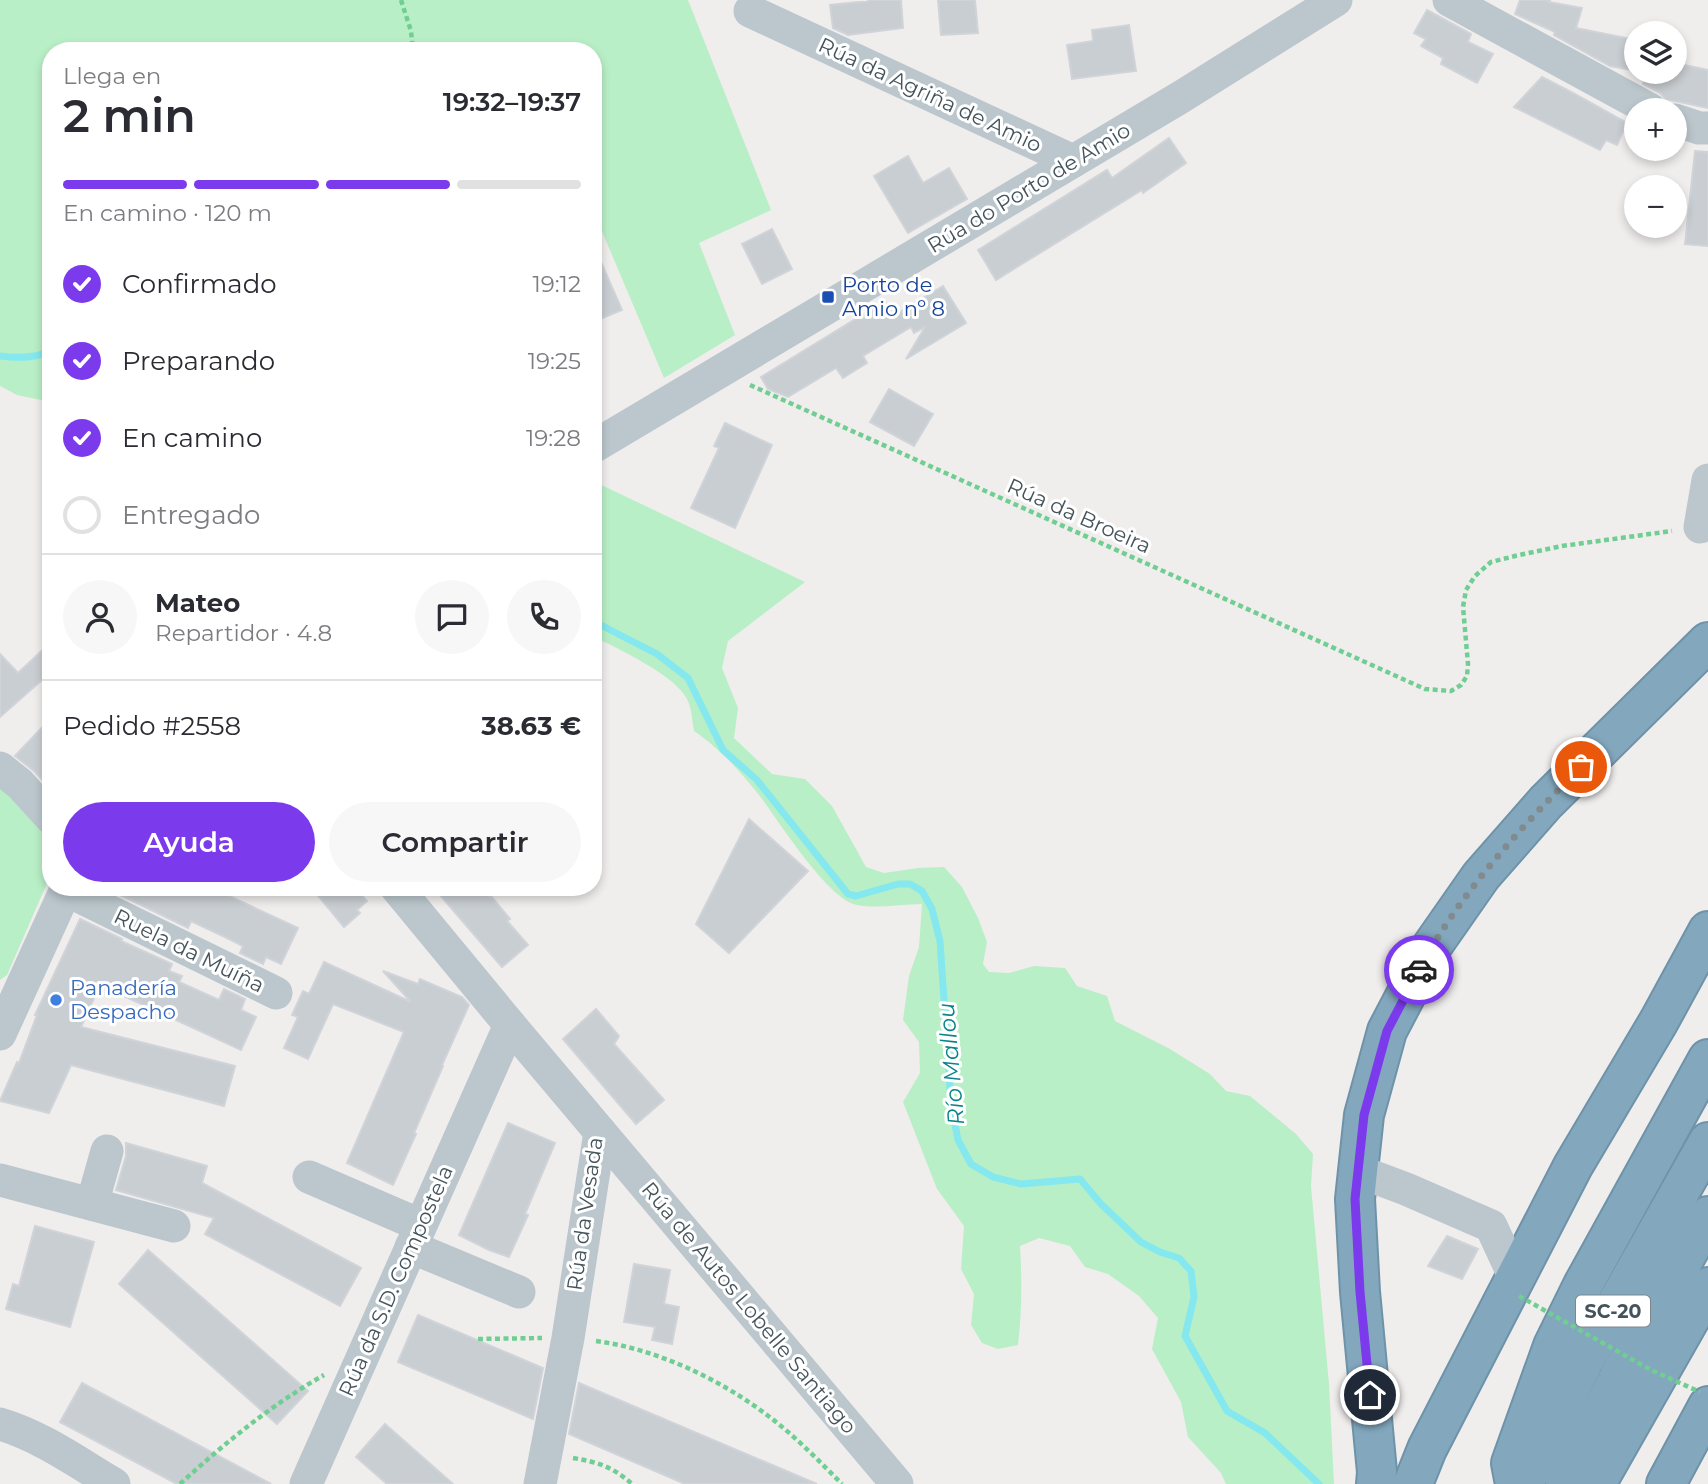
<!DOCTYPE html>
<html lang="es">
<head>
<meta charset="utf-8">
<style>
  :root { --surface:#fff; --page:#f7f7f7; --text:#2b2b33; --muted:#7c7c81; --line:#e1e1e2; --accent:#7c3aed }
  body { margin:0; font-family:Montserrat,sans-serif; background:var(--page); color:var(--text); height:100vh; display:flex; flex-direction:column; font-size:26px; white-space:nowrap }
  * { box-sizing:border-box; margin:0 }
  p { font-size:23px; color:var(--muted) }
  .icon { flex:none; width:38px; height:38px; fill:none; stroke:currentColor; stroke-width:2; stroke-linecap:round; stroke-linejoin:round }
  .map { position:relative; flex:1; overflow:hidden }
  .panel { position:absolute; left:42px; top:42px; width:560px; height:854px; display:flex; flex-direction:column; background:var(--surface); border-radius:28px; box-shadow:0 4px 10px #0003 }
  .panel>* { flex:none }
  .controls { position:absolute; left:1624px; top:21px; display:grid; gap:14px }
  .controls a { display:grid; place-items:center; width:63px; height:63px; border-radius:50%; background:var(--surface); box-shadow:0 4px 10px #0003; font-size:35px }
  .pin { position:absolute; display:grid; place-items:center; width:60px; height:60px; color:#fff; margin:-30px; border:4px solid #fff; border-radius:50%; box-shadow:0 2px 7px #0007 }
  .courier { position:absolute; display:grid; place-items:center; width:70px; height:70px; margin:-35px; border:5px solid #7c3aed; border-radius:50%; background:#fff; color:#222; box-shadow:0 2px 9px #0007 }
  .overview em { font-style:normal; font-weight:600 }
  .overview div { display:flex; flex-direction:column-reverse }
  .overview { display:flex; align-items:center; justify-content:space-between; height:119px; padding:0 21px }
  h1 { font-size:46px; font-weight:600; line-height:52px }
  .bar { display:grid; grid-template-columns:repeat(4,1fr); gap:10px 7px; align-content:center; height:84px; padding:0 21px }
  .bar i { height:9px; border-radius:5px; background:var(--line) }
  .bar .selected { background:var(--accent) }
  .bar p { grid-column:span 4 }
  .line { display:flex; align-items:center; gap:18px; padding:0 21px; border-top:2px solid var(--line) }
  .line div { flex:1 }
  .round { display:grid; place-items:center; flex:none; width:74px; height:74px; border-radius:37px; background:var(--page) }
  ol { padding:0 21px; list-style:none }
  li { display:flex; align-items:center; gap:21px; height:77px }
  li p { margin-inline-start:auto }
  li .icon { padding:7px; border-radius:50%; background:var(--accent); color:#fff; stroke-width:4 }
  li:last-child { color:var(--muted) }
  li i { width:38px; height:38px; border:4px solid var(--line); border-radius:50% }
  .action { display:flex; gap:14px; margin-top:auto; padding:14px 21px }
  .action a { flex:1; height:80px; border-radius:42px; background:var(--accent); color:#fff; font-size:28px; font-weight:600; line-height:80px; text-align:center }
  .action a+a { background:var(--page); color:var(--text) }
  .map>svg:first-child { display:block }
  .green { fill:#b9efc6 }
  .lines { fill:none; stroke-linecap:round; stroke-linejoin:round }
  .stream { stroke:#85e8ee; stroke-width:7 }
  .building { fill:#c9ced2; stroke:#d0d4d9; stroke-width:2 }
  .highway-casing { stroke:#6e93a9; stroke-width:42 }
  .path { stroke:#70ce92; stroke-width:4.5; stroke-dasharray:5 3.5; stroke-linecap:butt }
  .minor { stroke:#bbc7cd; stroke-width:33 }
  .highway { stroke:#83a8be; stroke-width:38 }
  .path-bridge { stroke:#70ce92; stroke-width:4.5; stroke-dasharray:5 3.5; stroke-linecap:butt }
  .done { stroke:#818a8e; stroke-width:7; stroke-dasharray:0 12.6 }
  .route { stroke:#7c3aed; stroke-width:9 }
  .transit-dot { fill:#1a4fb4; stroke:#fff; stroke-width:2.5 }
  .shop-dot { fill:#3f7fe0; stroke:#fff; stroke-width:2.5 }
  .labels { text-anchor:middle; stroke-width:6; stroke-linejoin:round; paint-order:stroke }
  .shield { fill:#fff; stroke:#7d878c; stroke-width:2 }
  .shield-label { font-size:19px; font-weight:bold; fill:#45545b }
  .street-label { font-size:21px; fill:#45545b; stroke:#fff }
  .transit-label { font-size:21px; fill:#164399; stroke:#fff; text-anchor:start }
  .shop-label { font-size:21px; fill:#366cbe; stroke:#fff; text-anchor:start }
  .water-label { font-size:23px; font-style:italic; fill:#0a838b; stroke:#fff }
</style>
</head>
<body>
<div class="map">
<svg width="1708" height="1484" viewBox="0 0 1708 1484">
  <rect width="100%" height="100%" fill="#f0eded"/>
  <g class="green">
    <polygon points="0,0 688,0 771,210 699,243 735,335 664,378 593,210 593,51 51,51 51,398 46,401 17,395 0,386"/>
    <path d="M593 481 805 582 728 641 722 668 738 708 734 738 772 774 805 779 832 806 866 867 884 873 918 868 944 867 962 887 978 918 987 942 983 964 989 972 1009 973 1034 966 1065 968 1077 986 1107 996 1115 1021 1170 1049 1210 1074 1226 1091 1250 1096 1296 1134 1313 1154 1311 1186 1329 1384 1334 1484H1226L1221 1473 1188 1437 1181 1402 1152 1349 1158 1318 1139 1296 1108 1274 1085 1267 1070 1246 1039 1238 1020 1246C1022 1280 1022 1311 1018 1345L998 1349 982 1343 971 1325 974 1294 961 1269 964 1226 937 1189 903 1102 920 1073 919 1042 903 1020 909 976 919 947 922 904C901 904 878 909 857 905 828 900 778 820 759 795 741 772 718 747 694 731 692 721 692 708 687 699 675 675 618 649 593 636Z"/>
    <polygon points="0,778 51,827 51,874 7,975 0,980"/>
  </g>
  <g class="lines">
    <g class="stream">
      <path d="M0 356C16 358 36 358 51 351"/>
      <polyline points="593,621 657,654 688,678 723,750 757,780 848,894 856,896 898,884 910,884 922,891 932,909 940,941 951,1103 958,1140 971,1164 993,1177 1021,1184 1080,1179 1101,1204 1141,1242 1160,1252 1179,1258 1191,1271 1194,1297 1185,1336 1227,1411 1265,1433 1319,1484"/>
    </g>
  </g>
  <g class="building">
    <polygon points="868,0 901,0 903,28 848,35 833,28 830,5 868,1"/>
    <polygon points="938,0 975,0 978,33 941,35"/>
    <polygon points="1520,0 1550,0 1549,2 1582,8 1576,28 1636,40 1636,49 1632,70 1610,66 1554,35 1555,32 1515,14"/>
    <polygon points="1427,10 1471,34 1468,42 1493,54 1477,83 1441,64 1443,58 1421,46 1426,39 1414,33"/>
    <polygon points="1129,25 1136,71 1072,79 1067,45 1093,41 1092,30"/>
    <polygon points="1675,63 1708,70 1708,108 1666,99 1660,93 1643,84 1646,72 1675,72"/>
    <polygon points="1542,77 1573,93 1627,123 1617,145 1606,140 1600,150 1514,107"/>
    <polygon points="1169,138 1186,163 1143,193 1142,190 996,280 978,250 1107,170 1112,178"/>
    <polygon points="1695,151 1708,152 1708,246 1685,244"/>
    <polygon points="908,156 923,183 949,168 967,199 908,233 874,176"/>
    <polygon points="772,229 792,269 762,284 742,244"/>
    <polygon points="593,244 622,310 593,322"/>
    <polygon points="943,286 966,323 906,359 925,327 914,333 911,327 863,356 867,363 843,378 836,368 788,397 768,389 761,377 885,301 893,316"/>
    <polygon points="889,389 933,414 914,446 870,422"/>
    <polygon points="725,423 772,445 735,528 691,508 719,448 714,446"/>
    <polygon points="51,642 51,672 0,717 0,654 18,673"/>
    <polygon points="51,718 51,789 34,771 15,756"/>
    <polygon points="749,819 808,871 729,953 696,924"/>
    <polygon points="104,887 210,887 298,928 281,964 266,957 263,964 240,953 243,946 227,938 191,921 188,928"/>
    <polygon points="311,887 354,887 367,901 357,910 360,913 344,927"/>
    <polygon points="433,887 481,887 490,897 491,896 510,919 507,921 528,945 502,967"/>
    <polygon points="80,919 122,939 121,941 172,964 169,971 182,976 179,982 219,1000 224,989 245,999 241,1010 256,1017 241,1050 100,985 81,1027 235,1066 224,1106 71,1065 49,1113 0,1101 17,1062 19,1063 37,1015 35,1015"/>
    <polygon points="324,962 411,1002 383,971 418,984 420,979 462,997 469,1005 442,1065 443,1066 414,1133 416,1134 393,1185 347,1163 404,1032 333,1004 308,1059 284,1048 298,1017 292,1015 303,991 309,994"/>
    <polygon points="596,1009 619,1036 614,1044 664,1100 636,1124 563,1039"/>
    <polygon points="508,1123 555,1143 525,1214 528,1215 509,1257 489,1250 459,1235"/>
    <polygon points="126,1143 207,1166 202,1183 361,1268 340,1306 205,1234 214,1218 116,1190 126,1156"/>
    <polygon points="35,1226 94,1242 70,1327 6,1309 13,1284 19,1286"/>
    <polygon points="1447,1236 1478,1249 1462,1279 1428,1266"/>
    <polygon points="148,1250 308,1391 277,1424 119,1284"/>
    <polygon points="634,1264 670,1270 664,1304 679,1307 672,1344 652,1340 655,1327 624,1322"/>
    <polygon points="418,1315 543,1368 533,1419 398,1362"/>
    <polygon points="82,1383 271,1484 177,1484 60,1422"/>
    <polygon points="579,1383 817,1484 685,1484 569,1434"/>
    <polygon points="385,1424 453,1484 387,1484 356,1457"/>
  </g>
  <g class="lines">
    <g class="highway-casing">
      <g id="highway">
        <polyline points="1532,1470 1583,1363 1708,1142"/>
        <polyline points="1376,1484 1377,1472 1360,1292 1355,1199 1364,1115 1387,1031 1430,949 1481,876 1546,802 1708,642"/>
        <polyline points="1413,1484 1427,1449 1573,1166 1659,1021 1708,931"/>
        <polyline points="1515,1484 1511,1463 1553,1346 1583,1285 1708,1059"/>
        <polyline points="1565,1484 1622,1371 1708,1216"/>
        <polyline points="1596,1484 1708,1287"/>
        <polyline points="1666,1484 1708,1406"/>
      </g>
    </g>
    <g class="path">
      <polyline points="401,0 411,31 413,51"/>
      <polyline points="750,385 1425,689 1451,691 1461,685 1467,676 1468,664 1463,607 1466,590 1475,576 1491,562 1519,555 1562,546 1672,531"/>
      <polyline points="478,1339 542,1338"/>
      <path d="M596 1341C656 1349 718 1378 767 1415 794 1435 818 1460 842 1484"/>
      <path d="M573 1458C598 1462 613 1467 632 1484"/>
      <path d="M180 1484C225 1443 271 1405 324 1375"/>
    </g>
    <g class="minor">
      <polyline points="1449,0 1651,110"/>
      <polyline points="750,11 1073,161"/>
      <polyline points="1675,120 1699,128 1708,128"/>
      <polyline points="593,447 1181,97 1336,0"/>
      <polyline points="1700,527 1708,480"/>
      <polyline points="0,768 20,784 51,818"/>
      <polyline points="396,887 510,1025 897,1484"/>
      <polyline points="66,890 276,993"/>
      <polyline points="0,1034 67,887"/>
      <polyline points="1358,1171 1406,1189 1491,1226 1515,1278"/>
      <polyline points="309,1177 420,1225"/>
      <polyline points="0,1180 174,1226"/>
      <polyline points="92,1204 107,1151"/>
      <polyline points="411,1247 519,1292"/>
      <path d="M0 1424C41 1436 78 1463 114 1484"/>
      <polyline points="306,1484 510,1025"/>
      <polyline points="540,1484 568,1338 600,1132"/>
    </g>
    <use href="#highway" class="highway"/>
    <polyline class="path-bridge" points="1519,1296 1651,1370 1700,1392"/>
  </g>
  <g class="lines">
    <path class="done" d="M1419 970C1458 895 1522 826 1581 767"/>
    <polyline class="route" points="1370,1395 1360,1292 1355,1199 1364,1115 1387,1031 1419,970"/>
  </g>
  <rect class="transit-dot" x="821" y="290" width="14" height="14" rx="3.5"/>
  <circle class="shop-dot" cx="56" cy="1000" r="7"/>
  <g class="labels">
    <rect class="shield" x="1576" y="1295.5" width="74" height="31" rx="5"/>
    <g class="shield-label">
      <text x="1613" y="1318">SC-20</text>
    </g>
    <g class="street-label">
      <text transform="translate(930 95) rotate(25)" y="7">Rúa da Agriña de Amio</text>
      <text transform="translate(1029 188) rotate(-31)" y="7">Rúa do Porto de Amio</text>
      <text transform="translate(1079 516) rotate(24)" y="7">Rúa da Broeira</text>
      <text transform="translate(189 951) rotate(26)" y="7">Ruela da Muíña</text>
      <text transform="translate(585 1214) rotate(-82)" y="7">Rúa da Vesada</text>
      <text transform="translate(396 1281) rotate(-66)" y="7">Rúa da S.D. Compostela</text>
      <text transform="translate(749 1308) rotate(50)" y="7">Rúa de Autos Lobelle Santiago</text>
    </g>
    <g class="transit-label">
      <text x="842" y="292">Porto de<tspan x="842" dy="24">Amio nº 8</tspan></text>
    </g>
    <g class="shop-label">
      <text x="70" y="995">Panadería<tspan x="70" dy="24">Despacho</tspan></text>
    </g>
    <g class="water-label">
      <text transform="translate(951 1064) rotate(-95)" y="8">Río Mallou</text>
    </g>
  </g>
</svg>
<div class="controls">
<a><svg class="icon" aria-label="layers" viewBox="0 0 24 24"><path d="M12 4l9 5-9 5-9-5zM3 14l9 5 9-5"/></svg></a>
<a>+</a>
<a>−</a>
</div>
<div class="pin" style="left:1581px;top:767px;background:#ea580c"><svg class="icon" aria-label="bag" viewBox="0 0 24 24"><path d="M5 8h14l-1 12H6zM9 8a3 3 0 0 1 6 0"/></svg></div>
<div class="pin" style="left:1370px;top:1395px;background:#1f2937"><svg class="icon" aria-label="home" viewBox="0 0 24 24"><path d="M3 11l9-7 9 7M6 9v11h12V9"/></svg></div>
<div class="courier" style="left:1419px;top:970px"><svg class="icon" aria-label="car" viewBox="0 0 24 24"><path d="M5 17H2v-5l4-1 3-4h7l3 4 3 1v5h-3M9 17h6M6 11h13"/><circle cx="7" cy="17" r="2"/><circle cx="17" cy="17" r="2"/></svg></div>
<section class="panel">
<div class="overview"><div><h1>2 min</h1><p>Llega en</p></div><em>19:32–19:37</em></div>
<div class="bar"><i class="selected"></i><i class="selected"></i><i class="selected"></i><i></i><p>En camino · 120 m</p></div>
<ol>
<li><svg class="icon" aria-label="check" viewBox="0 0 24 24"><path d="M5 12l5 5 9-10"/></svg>Confirmado<p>19:12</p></li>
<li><svg class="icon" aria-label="check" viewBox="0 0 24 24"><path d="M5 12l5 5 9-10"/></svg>Preparando<p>19:25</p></li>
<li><svg class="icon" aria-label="check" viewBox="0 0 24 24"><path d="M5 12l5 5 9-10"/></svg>En camino<p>19:28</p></li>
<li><i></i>Entregado</li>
</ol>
<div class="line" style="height:126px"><a class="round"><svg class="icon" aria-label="person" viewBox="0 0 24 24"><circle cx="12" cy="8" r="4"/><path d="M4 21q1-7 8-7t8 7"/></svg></a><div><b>Mateo</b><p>Repartidor · 4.8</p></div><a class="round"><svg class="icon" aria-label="chat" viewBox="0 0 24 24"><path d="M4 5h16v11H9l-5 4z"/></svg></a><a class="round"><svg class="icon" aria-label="phone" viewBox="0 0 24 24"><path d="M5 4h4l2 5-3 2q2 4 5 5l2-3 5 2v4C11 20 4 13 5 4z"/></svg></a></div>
<div class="line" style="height:91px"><div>Pedido #2558</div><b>38.63 €</b></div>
<div class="action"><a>Ayuda</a><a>Compartir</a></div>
</section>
</div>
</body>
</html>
